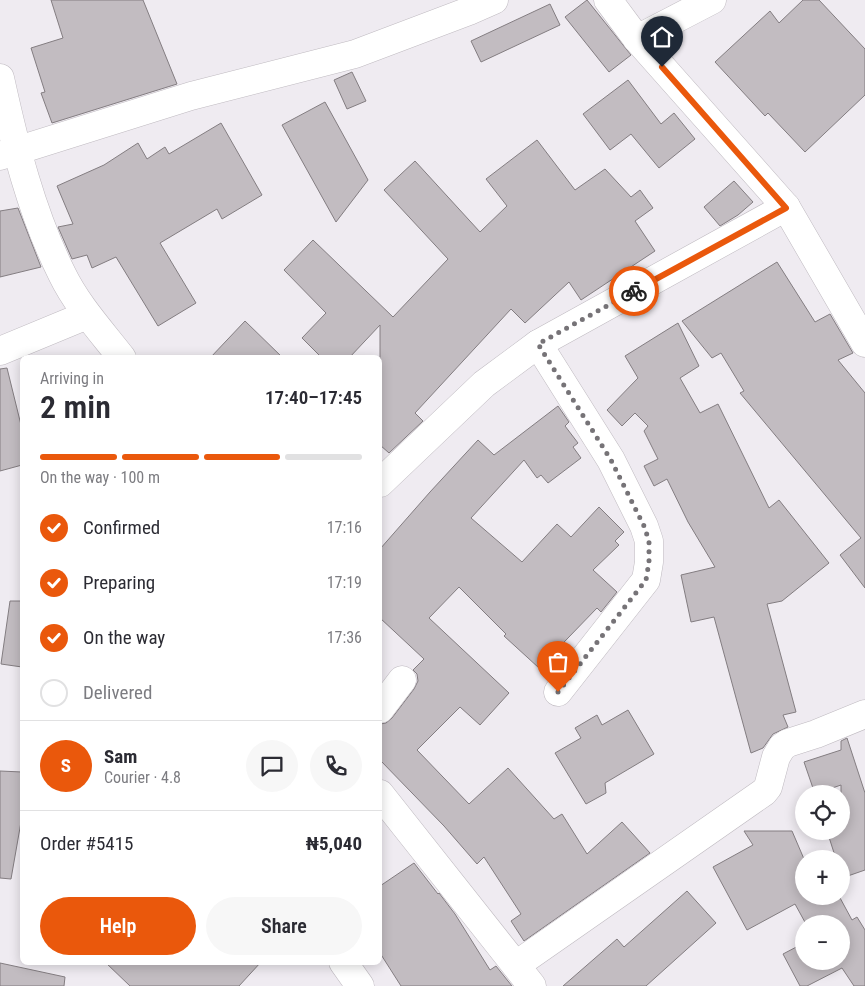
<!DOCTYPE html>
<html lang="en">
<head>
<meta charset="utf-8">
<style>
  :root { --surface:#fff; --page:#f7f7f7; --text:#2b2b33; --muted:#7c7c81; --line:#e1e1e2; --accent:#ea580c }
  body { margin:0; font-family:"Roboto Condensed",sans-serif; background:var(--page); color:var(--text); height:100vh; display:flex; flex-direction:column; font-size:19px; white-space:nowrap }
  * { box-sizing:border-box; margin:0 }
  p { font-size:16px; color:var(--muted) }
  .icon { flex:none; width:28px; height:28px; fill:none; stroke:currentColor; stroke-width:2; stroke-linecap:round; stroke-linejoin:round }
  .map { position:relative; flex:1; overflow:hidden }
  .side { position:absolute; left:20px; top:355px; width:362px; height:610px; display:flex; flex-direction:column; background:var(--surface); border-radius:8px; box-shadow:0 2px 12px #0003 }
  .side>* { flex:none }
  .tools { position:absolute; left:795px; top:785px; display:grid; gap:10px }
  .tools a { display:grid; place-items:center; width:55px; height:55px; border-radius:50%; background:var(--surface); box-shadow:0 2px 12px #0003; font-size:25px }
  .pin { position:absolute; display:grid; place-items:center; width:42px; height:42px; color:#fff; margin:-51px -21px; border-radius:50% 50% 50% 0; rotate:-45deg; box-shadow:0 0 5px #0007 }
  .pin .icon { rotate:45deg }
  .courier { position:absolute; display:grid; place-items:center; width:50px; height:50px; margin:-25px; border:4px solid #ea580c; border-radius:50%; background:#fff; color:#222; box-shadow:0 1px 6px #0007 }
  .headline em { font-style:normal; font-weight:600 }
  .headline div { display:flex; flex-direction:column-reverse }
  .headline { display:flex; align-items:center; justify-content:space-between; height:85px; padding:0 20px }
  h1 { font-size:32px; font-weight:600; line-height:38px }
  .bar { display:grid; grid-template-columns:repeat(4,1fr); gap:8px 5px; align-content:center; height:60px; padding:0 20px }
  .bar i { height:6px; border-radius:4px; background:var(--line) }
  .bar .current { background:var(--accent) }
  .bar p { grid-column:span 4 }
  .line { display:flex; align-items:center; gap:12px; padding:0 20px; border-top:1px solid var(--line) }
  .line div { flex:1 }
  .round { display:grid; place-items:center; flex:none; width:52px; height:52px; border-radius:26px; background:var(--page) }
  ol { padding:0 20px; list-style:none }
  li { display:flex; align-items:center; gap:15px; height:55px }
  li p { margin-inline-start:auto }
  li .icon { padding:5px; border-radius:50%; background:var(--accent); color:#fff; stroke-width:4 }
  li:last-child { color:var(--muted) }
  li i { width:28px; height:28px; border:2px solid var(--line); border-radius:50% }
  .primary-button { display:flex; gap:10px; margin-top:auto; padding:10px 20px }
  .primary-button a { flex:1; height:58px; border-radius:30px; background:var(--accent); color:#fff; font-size:20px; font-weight:600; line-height:58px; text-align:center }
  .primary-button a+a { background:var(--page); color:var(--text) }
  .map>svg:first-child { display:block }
  .building { fill:#c2bcc1; stroke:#837d81 }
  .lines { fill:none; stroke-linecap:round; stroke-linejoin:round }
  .street-casing { stroke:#bfbac0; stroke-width:29 }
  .street { stroke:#fff; stroke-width:28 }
  .done { stroke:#767377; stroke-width:5; stroke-dasharray:0 9 }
  .route { stroke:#ea580c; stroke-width:6 }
</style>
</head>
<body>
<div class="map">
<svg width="865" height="986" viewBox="0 0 865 986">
  <rect width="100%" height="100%" fill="#efebf1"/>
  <g class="building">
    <polygon points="51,0 143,0 177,84 52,123 41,93 45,92 31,48 63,38"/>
    <polygon points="587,0 631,55 609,72 565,17"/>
    <polygon points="803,0 819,0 865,49 865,95 805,152 768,113 765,116 715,62 770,11 779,23"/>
    <polygon points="550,4 560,25 481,62 471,41"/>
    <polygon points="352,72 366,101 347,109 334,80"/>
    <polygon points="628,80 661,124 674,113 695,139 659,168 631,134 610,150 583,114"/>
    <polygon points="325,102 368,180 336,222 282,125"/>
    <polygon points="221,123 262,195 222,219 217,209 160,243 196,303 158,326 116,257 92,268 87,255 72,259 58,227 73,224 57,186 104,165 138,143 147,159 165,147 169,154"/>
    <polygon points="537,140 575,190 605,169 631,197 640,190 653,208 635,221 655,251 581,300 569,282 525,323 511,309 415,413 423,421 389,453 380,445 380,325 349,358 322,358 302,338 326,313 284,270 313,240 393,317 448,259 384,190 415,161 480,232 507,206 486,179"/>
    <polygon points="734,181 753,202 738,215 720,226 704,207"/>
    <polygon points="18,208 41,267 0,277 0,211"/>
    <polygon points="777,262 815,322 830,314 853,353 838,360 865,393 865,588 840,555 861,538 740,393 744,391 721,353 712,358 682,321"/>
    <polygon points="245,321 283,358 210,358"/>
    <polygon points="678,323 699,366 680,378 700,413 718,404 769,508 779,500 829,563 782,601 767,604 796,712 783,715 788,727 773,734 763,748 751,753 714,617 691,622 681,575 715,567 688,522 667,479 654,486 644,466 658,459 644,431 648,426 635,413 622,426 607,410 638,378 625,356"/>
    <polygon points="7,368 22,429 22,465 0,471 0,369"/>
    <polygon points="558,406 569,422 565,426 578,443 573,447 581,458 548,483 541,475 537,478 524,460 471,518 522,562 557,524 571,537 599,507 624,532 615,541 619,545 593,570 617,592 601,612 597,608 539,668 504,636 506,634 459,587 429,618 509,693 480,725 460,707 417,750 469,804 508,768 554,819 562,814 587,854 622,822 650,853 524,941 511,921 521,914 484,857 477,864 444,826 380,760 380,724 386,723 392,718 414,689 418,681 417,674 413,670 424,659 380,618 380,549 430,492 478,440 494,455"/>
    <polygon points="10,601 22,601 22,667 1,664"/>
    <polygon points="628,710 654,754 605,783 606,793 586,804 555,753 581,738 575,728 597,715 602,725"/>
    <polygon points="847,738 865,793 865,870 842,878 841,859 836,859 827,831 841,831 841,785 815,794 804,762 841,750 841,741"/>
    <polygon points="0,771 22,772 22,822 21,822 11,879 0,878"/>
    <polygon points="744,831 792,831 804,859 804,896 820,896 820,898 839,896 852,920 857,917 865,930 865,986 854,986 842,968 807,986 800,986 783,954 804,943 804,961 841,961 841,924 806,924 795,904 747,930 713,867 753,845"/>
    <polygon points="414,863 438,894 439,893 455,914 490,970 496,966 512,986 401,986 380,953 380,886"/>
    <polygon points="687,891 716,923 646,986 563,986 617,939 624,947"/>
    <polygon points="105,962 261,962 239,986 130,986"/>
    <polygon points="0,963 65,977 64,986 0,986"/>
  </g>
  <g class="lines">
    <g class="street-casing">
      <g id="street">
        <polyline points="608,0 637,39 786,207 865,343"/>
        <polyline points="637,39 712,0"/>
        <path d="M0 78C15 146 31 212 62 274 77 305 101 331 122 358"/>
        <polyline points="0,156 191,96 355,54 469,11 494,0"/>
        <polyline points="538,344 611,460 644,526 649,541 649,562 646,580 558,692"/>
        <polyline points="0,351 87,315"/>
        <polyline points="380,483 484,384 538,344 786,207"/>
        <polyline points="380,709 402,680"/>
        <polyline points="380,794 532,986"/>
        <polyline points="343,962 360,986"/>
        <polyline points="516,965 764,792 768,787 776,757 782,747 788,743 816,734 865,714"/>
      </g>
    </g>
    <use href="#street" class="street"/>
  </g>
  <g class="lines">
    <polyline class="done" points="558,692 646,580 649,562 649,541 644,526 611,460 538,344 634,291"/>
    <polyline class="route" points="634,291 786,208 662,67"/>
  </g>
</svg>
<div class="tools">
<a><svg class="icon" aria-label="locate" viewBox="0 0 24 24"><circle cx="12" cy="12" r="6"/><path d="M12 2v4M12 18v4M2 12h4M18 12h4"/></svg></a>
<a>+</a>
<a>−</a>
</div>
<div class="pin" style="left:558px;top:692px;background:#ea580c"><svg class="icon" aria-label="bag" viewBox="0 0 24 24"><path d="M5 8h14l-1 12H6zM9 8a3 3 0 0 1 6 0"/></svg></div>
<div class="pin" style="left:662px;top:67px;background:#1f2937"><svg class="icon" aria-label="home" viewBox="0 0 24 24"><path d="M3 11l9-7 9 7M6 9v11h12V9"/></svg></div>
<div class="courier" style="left:634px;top:291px"><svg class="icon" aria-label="bike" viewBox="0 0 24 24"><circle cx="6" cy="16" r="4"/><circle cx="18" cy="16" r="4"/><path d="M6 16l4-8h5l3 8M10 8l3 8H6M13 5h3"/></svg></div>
<section class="side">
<div class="headline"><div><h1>2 min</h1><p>Arriving in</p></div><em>17:40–17:45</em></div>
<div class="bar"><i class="current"></i><i class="current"></i><i class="current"></i><i></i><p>On the way · 100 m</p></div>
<ol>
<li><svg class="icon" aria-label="check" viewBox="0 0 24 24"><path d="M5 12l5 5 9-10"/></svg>Confirmed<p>17:16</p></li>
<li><svg class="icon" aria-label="check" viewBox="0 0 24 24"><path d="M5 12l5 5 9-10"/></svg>Preparing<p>17:19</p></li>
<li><svg class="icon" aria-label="check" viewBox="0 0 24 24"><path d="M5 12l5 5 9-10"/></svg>On the way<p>17:36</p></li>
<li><i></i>Delivered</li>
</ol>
<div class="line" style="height:90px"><b class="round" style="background:var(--accent);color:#fff">S</b><div><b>Sam</b><p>Courier · 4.8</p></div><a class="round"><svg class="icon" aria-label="chat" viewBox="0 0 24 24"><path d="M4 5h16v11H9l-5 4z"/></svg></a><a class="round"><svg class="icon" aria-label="phone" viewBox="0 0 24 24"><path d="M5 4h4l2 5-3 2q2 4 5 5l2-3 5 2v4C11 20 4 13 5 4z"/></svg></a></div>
<div class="line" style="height:65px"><div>Order #5415</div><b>₦5,040</b></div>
<div class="primary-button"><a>Help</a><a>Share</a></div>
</section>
</div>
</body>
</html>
